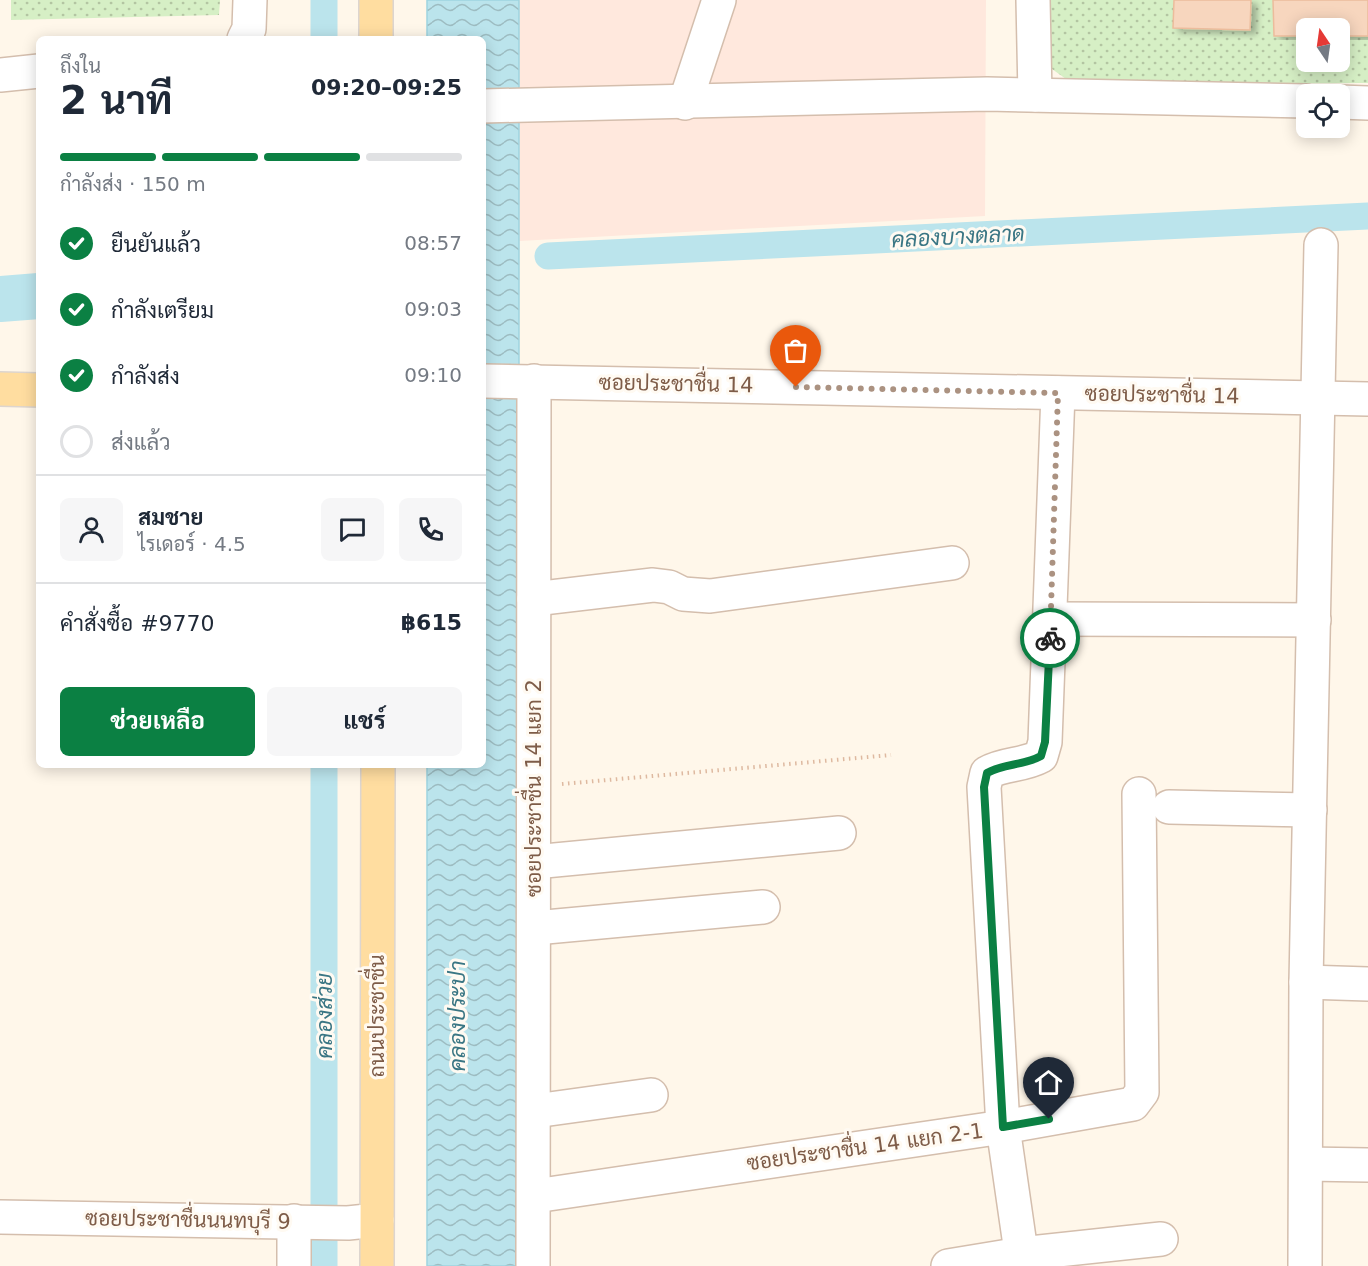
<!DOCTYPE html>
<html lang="th">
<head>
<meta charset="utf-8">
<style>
  :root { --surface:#fff; --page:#f6f6f7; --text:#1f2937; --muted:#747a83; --line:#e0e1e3; --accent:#0b8043 }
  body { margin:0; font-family:"DejaVu Sans",Sarabun,sans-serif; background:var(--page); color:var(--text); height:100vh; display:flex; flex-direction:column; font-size:22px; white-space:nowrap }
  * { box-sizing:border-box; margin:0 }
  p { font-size:20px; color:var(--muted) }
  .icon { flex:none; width:33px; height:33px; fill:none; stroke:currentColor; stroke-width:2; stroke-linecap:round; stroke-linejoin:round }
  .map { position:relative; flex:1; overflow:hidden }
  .sheet { position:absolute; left:36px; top:36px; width:450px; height:732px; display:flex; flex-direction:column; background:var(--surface); border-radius:9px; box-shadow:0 3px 15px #0003 }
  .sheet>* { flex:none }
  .needle { width:39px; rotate:347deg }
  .buttons { position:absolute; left:1296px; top:18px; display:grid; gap:12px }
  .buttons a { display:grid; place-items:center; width:54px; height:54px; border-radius:9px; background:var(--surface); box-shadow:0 3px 15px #0003; font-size:30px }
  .pin { position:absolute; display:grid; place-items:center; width:51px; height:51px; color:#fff; margin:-62px -26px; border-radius:50% 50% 50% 0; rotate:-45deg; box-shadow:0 0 6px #0007 }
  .pin .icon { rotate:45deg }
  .courier { position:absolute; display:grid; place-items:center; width:60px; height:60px; margin:-30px; border:4px solid #0b8043; border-radius:50%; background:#fff; color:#222; box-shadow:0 2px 8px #0007 }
  .head em { font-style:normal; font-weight:700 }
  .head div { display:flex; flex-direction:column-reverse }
  .head { display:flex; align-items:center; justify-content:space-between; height:102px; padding:0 24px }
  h1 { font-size:39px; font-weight:700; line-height:45px }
  .bar { display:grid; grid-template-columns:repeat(4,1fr); gap:9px 6px; align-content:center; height:72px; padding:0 24px }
  .bar i { height:8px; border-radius:4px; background:var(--line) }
  .bar .selected { background:var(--accent) }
  .bar p { grid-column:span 4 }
  .line { display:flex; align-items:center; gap:15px; padding:0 24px; border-top:2px solid var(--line) }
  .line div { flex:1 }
  .round { display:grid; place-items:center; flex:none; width:63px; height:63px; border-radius:9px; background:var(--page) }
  ol { padding:0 24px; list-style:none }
  li { display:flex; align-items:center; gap:18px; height:66px }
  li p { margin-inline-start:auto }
  li .icon { padding:6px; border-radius:50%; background:var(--accent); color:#fff; stroke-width:4 }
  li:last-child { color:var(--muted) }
  li i { width:33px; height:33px; border:3px solid var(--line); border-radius:50% }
  .action { display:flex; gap:12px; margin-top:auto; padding:12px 24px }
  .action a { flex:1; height:69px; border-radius:9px; background:var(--accent); color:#fff; font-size:24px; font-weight:700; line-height:69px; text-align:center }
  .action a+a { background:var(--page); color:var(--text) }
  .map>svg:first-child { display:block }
  .commercial { fill:#ffe8dd }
  .grass { fill:url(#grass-dots) }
  .water { fill:url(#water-waves); stroke:#9fd4df; stroke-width:1.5 }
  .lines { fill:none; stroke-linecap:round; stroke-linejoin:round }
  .canal { stroke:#bbe4ec; stroke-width:27 }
  .river { stroke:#bbe4ec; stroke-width:46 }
  .building { fill:#f7d6be; stroke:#ecbc9c; stroke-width:1.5; filter:url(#shadow) }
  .minor-casing { stroke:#d4bead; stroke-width:36 }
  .major-casing { stroke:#ddd5cf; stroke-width:36 }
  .path { stroke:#deb9a0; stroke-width:4; stroke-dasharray:1.5 4.5; stroke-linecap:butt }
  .minor { stroke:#fff; stroke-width:33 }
  .major { stroke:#ffdda0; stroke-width:33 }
  .done { stroke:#ab9281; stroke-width:6; stroke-dasharray:0 10.8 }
  .route { stroke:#0b8043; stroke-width:8 }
  .labels { text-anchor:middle; stroke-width:6; stroke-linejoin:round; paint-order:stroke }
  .street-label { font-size:21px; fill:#7e5c48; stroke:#fffaf2 }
  .water-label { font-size:22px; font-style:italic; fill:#3a7684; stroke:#fffaf2 }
</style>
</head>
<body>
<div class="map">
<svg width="1368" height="1266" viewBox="0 0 1368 1266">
  <defs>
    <pattern id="grass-dots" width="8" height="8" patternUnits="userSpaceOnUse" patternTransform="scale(1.5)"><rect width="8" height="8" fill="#d6efc5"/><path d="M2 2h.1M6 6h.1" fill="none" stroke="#b3c5a2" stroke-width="1.8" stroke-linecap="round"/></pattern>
    <pattern id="water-waves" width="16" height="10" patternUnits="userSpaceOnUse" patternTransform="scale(1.5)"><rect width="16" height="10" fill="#bbe4ec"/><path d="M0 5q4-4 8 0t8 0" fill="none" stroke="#9dbcc1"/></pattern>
    <filter id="shadow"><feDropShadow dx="6" dy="4" stdDeviation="3" flood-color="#0004"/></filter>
  </defs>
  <rect width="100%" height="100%" fill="#fff7ea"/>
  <polygon class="commercial" points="519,0 986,0 985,216 519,241"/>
  <g class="grass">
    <polygon points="11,0 220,0 219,15 11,20"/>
    <polygon points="1045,0 1273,0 1274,36 1306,36 1306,62 1340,62 1340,36 1368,36 1368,83 1073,84 1052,69 1045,32"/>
  </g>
  <polygon class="water" points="427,0 519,0 519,1266 427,1266 427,765 483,765 483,39 427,39"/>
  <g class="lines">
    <g class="canal">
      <polyline points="324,39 324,0"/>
      <polyline points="548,256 1368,216"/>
      <polyline points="324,1266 324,765"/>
    </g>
    <polyline class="river" points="0,299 39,296"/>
  </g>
  <g class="building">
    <polygon points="1174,0 1251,0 1250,30 1173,28"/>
    <polygon points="1273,0 1368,0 1368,36 1340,36 1340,28 1306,28 1306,36 1274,36"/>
  </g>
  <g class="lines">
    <g class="minor-casing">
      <g id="minor">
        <polyline points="1033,0 1035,95"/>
        <polyline points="244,39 249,29 250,0"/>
        <polyline points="0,75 39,71"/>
        <polyline points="1340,102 1368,103"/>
        <polyline points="685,103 719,0"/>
        <polyline points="483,106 987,94 1306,101"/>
        <polyline points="483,381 1368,399"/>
        <polyline points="534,599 653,585 669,587 683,594 710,596 952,563"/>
        <polyline points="1051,619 1314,620"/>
        <polyline points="1169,807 1310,810"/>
        <polyline points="534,862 839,833"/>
        <polyline points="535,928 763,907"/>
        <polyline points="1306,982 1368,984"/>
        <polyline points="535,1111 651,1095"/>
        <polyline points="1306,1164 1368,1165"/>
        <polyline points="535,1196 1003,1127 1133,1104 1142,1092 1139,794"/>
        <polyline points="0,1217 348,1223 377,1220"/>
        <polyline points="294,1266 294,1221"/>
        <polyline points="533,1266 534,381"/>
        <polyline points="948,1266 1021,1254 1161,1239"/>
        <path d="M1023 1266 1003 1127 984 787 987 773C1004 763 1023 766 1041 756L1045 742 1058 393"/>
        <polyline points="1305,1266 1306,982 1321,245"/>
      </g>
    </g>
    <g class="major-casing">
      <g id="major">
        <polyline points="376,0 376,39"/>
        <polyline points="0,389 39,390"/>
        <polyline points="377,1266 378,765"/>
      </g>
    </g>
    <polyline class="path" points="562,784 891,755"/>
    <use href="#minor" class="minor"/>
    <use href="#major" class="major"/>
  </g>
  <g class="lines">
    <polyline class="done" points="796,387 1058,393 1050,638"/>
    <path class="route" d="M1049 1119 1003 1127 984 787 987 773C1004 763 1023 766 1041 756L1045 742 1050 638"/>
  </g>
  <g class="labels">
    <g class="street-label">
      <text transform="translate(676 384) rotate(1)" y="7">ซอยประชาชื่น 14</text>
      <text transform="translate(1162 395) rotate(1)" y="7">ซอยประชาชื่น 14</text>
      <text transform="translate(534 788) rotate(-90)" y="7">ซอยประชาชื่น 14 แยก 2</text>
      <text transform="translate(377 1016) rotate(-90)" y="7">ถนนประชาชื่น</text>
      <text transform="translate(865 1147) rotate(-8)" y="7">ซอยประชาชื่น 14 แยก 2-1</text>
      <text transform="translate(188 1220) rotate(1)" y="7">ซอยประชาชื่นนนทบุรี 9</text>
    </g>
    <g class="water-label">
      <text transform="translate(958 236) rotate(-3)" y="8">คลองบางตลาด</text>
      <text transform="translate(324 1016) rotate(-90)" y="8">คลองส่วย</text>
      <text transform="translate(457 1016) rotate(-90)" y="8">คลองประปา</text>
    </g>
  </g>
</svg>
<div class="buttons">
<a><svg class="needle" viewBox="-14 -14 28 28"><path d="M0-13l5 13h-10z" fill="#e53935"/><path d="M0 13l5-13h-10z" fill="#747a83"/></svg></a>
<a><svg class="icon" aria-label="locate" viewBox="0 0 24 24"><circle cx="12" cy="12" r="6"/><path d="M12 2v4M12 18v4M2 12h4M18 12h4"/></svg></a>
</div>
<div class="pin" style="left:796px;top:387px;background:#ea580c"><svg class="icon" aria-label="bag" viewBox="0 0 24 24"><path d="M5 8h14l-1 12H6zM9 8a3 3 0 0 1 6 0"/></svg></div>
<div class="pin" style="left:1049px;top:1119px;background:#1f2937"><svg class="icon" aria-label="home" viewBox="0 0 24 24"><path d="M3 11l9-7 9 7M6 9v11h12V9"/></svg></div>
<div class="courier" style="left:1050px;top:638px"><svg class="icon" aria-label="bike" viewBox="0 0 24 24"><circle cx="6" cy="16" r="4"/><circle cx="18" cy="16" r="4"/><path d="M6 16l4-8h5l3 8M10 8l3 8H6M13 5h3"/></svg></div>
<section class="sheet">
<div class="head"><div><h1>2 นาที</h1><p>ถึงใน</p></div><em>09:20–09:25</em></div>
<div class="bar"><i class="selected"></i><i class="selected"></i><i class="selected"></i><i></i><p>กำลังส่ง · 150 m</p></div>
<ol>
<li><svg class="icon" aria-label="check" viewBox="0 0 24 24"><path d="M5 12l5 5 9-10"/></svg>ยืนยันแล้ว<p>08:57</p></li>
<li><svg class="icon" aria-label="check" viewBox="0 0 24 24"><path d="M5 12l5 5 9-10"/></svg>กำลังเตรียม<p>09:03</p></li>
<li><svg class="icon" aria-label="check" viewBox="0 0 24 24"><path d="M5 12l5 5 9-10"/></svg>กำลังส่ง<p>09:10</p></li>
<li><i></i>ส่งแล้ว</li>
</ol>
<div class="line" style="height:108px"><a class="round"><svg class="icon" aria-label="person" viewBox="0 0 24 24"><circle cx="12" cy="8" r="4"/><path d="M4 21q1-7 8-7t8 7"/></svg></a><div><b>สมชาย</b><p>ไรเดอร์ · 4.5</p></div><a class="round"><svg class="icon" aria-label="chat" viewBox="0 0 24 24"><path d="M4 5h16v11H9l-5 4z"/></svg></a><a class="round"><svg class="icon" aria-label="phone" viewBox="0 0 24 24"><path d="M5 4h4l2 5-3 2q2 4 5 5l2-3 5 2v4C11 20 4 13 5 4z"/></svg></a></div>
<div class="line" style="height:78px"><div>คำสั่งซื้อ #9770</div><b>฿615</b></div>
<div class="action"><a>ช่วยเหลือ</a><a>แชร์</a></div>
</section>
</div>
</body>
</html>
